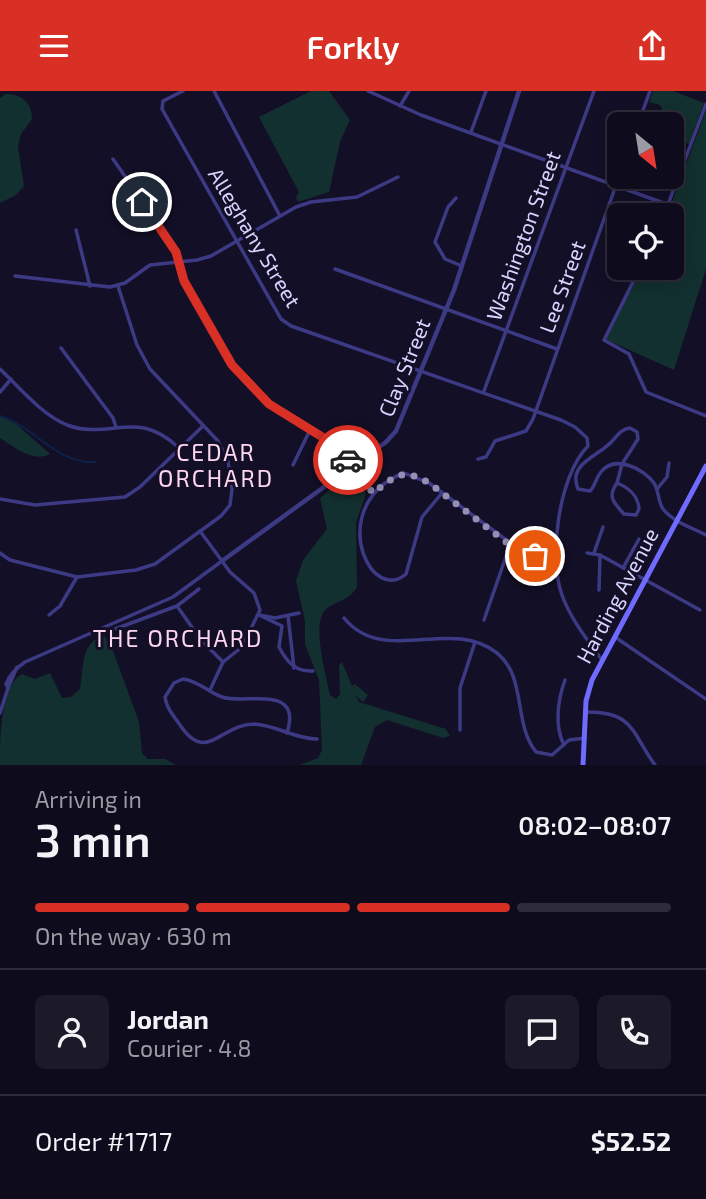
<!DOCTYPE html>
<html lang="en">
<head>
<meta charset="utf-8">
<style>
  :root { --surface:#0e0b1c; --page:#1c1929; --text:#f1f3f6; --muted:#9b9ba3; --line:#2e2b3b; --accent:#d93025 }
  body { margin:0; font-family:"Exo 2",sans-serif; background:var(--page); color:var(--text); height:100vh; display:flex; flex-direction:column; font-size:26px; white-space:nowrap }
  * { box-sizing:border-box; margin:0 }
  p { font-size:23px; color:var(--muted) }
  .icon { flex:none; width:38px; height:38px; fill:none; stroke:currentColor; stroke-width:2; stroke-linecap:round; stroke-linejoin:round }
  .map { position:relative; height:674px; overflow:hidden }
  .sheet { display:flex; flex-direction:column; background:var(--surface); flex:1 }
  .sheet>* { flex:none }
  .needle { width:46px; rotate:150deg }
  .tools { position:absolute; left:607px; top:21px; display:grid; gap:14px }
  .tools a { display:grid; place-items:center; width:77px; height:77px; border-radius:10px; background:var(--surface); box-shadow:0 4px 18px #0003,0 0 0 2px var(--line); font-size:35px }
  .pin { position:absolute; display:grid; place-items:center; width:60px; height:60px; color:#fff; margin:-30px; border:4px solid #fff; border-radius:50%; box-shadow:0 2px 7px #0007 }
  .courier { position:absolute; display:grid; place-items:center; width:70px; height:70px; margin:-35px; border:5px solid #d93025; border-radius:50%; background:#fff; color:#222; box-shadow:0 2px 9px #0007 }
  .overview em { font-style:normal; font-weight:600 }
  .overview div { display:flex; flex-direction:column-reverse }
  .overview { display:flex; align-items:center; justify-content:space-between; height:119px; padding:0 35px }
  h1 { font-size:46px; font-weight:600; line-height:52px }
  .bar { display:grid; grid-template-columns:repeat(4,1fr); gap:10px 7px; align-content:center; height:84px; padding:0 35px }
  .bar i { height:9px; border-radius:5px; background:var(--line) }
  .bar .active { background:var(--accent) }
  .bar p { grid-column:span 4 }
  .line { display:flex; align-items:center; gap:18px; padding:0 35px; border-top:2px solid var(--line) }
  .line div { flex:1 }
  .round { display:grid; place-items:center; flex:none; width:74px; height:74px; border-radius:10px; background:var(--page) }
  header { display:flex; justify-content:space-between; align-items:center; height:91px; padding:0 35px; background:var(--accent); color:#fff; font-size:32px; font-weight:600 }
  .map>svg:first-child { display:block }
  .green { fill:#12302f }
  .lines { fill:none; stroke-linecap:round; stroke-linejoin:round }
  .stream { stroke:#0c2248; stroke-width:2 }
  .minor { stroke:#3d3a85; stroke-width:3.5 }
  .tertiary { stroke:#3d3a85; stroke-width:4.5 }
  .secondary { stroke:#6f6bff; stroke-width:5 }
  .done { stroke:#948fb3; stroke-width:7; stroke-dasharray:0 12.6 }
  .route { stroke:#d93025; stroke-width:9 }
  .labels { text-anchor:middle; stroke-width:6; stroke-linejoin:round; paint-order:stroke }
  .street-label { font-size:21px; fill:#d9d4ff; stroke:#130f26 }
  .neighbourhood-label { font-size:23px; letter-spacing:2px; fill:#ffd6f0; stroke:#130f26 }
</style>
</head>
<body>
<header><svg class="icon" aria-label="menu" viewBox="0 0 24 24"><path d="M4 6h16M4 12h16M4 18h16"/></svg>Forkly<svg class="icon" aria-label="share" viewBox="0 0 24 24"><path d="M12 15V3M7 8l5-5 5 5M5 13v7h14v-7"/></svg></header>
<div class="map">
<svg width="706" height="674" viewBox="0 0 706 674">
  <rect width="100%" height="100%" fill="#130f26"/>
  <g class="green">
    <polygon points="311,0 329,0 350,29 340,51 329,101 298,111 296,107 299,101 259,26"/>
    <polygon points="653,0 673,0 704,12 689,53 674,47 672,33 668,33 660,14 649,11"/>
    <path d="M6 3C22 3 32 12 32 28L21 43 18 56 24 95 16 104 0 112V7Z"/>
    <polygon points="706,20 706,178 674,279 607,249 606,245 643,177 672,177 672,124 667,124"/>
    <path d="M0 325 16 333 50 363C33 372 14 356 0 347Z"/>
    <path d="M351 381 366 403 356 431 357 496C349 510 338 509 326 518 311 531 326 585 330 604L336 608 340 603 339 574 342 571 352 595 355 593 368 604 363 611 355 604 359 611 446 638 450 645 443 647 387 629 375 636 361 674H299L318 667 322 659 319 589 305 553V530L296 490 303 469 327 438 320 407Z"/>
    <path d="M104 544 113 560 139 631 142 662 148 668H165L176 674H0C0 651 0 594 22 583L35 588 50 582 62 607 71 606 80 598C84 576 80 552 104 544Z"/>
  </g>
  <g class="lines">
    <path class="stream" d="M0 325C36 336 55 373 96 371"/>
    <g class="minor">
      <path d="M183 0 163 10 162 18 281 228 291 235 561 329 575 336 587 347 588 355C559 384 548 466 562 504 570 527 588 550 602 569"/>
      <polyline points="214,0 280,125"/>
      <polyline points="368,0 421,24 669,114"/>
      <polyline points="400,15 409,0"/>
      <polyline points="638,33 650,0"/>
      <polyline points="471,41 486,0"/>
      <polyline points="113,68 172,153 184,190 232,274 277,320 337,355 373,402"/>
      <polyline points="456,107 448,116 435,151 445,168 462,175"/>
      <polyline points="664,124 706,13"/>
      <polyline points="76,139 90,195"/>
      <polyline points="640,177 604,249 629,263 646,301 706,325"/>
      <polyline points="335,178 557,258"/>
      <polyline points="15,185 110,196 125,192 150,174 197,169 211,165 296,116 311,111 357,106 398,86"/>
      <polyline points="61,257 113,327 116,336"/>
      <path d="M0 278C19 296 42 324 67 334 110 350 136 316 179 357"/>
      <polyline points="484,300 594,0"/>
      <polyline points="0,301 11,288"/>
      <polyline points="478,368 486,366 495,350 526,340 533,328 620,83"/>
      <polyline points="293,374 310,339"/>
      <path d="M617 392 622 373 638 348 637 341 630 337C619 338 616 348 608 354 595 366 568 374 578 398L590 400C595 395 596 387 601 381 615 363 644 378 654 392 659 400 658 411 663 418 673 431 693 437 706 444"/>
      <path d="M617 392C629 397 638 404 639 418L636 424 624 423C614 412 607 406 617 392Z"/>
      <polyline points="657,398 667,386 669,372"/>
      <path d="M442 402 422 426 406 483C373 512 333 432 385 392 392 388 397 384 404 382L429 392 520 459 557 468"/>
      <polyline points="0,408 35,414 125,406 140,396 203,335"/>
      <polyline points="200,440 230,481 254,502 260,519 242,556 223,571 210,599"/>
      <polyline points="0,462 10,469 77,486 136,479 155,473 221,425 230,414 232,398 228,370 218,350 150,278 137,254 118,195"/>
      <polyline points="587,462 600,464 700,519"/>
      <polyline points="594,462 603,436"/>
      <polyline points="623,477 639,448"/>
      <polyline points="599,499 600,464"/>
      <polyline points="177,515 201,549 223,571"/>
      <polyline points="49,524 60,515 77,486"/>
      <path d="M259 524 282 535 279 556C287 571 295 581 313 580"/>
      <polyline points="259,524 275,527 299,522"/>
      <polyline points="288,525 294,577"/>
      <path d="M344 527C384 576 450 525 497 562 527 586 513 633 536 661L552 664 569 649 585 647"/>
      <polyline points="484,529 510,454"/>
      <polyline points="115,538 177,515 199,498"/>
      <polyline points="615,546 706,608"/>
      <path d="M17 576 8 597 6 593C10 583 16 577 25 571L173 506 222 470"/>
      <path d="M585 621C634 620 631 641 655 674"/>
      <polyline points="0,622 8,597"/>
      <polyline points="460,639 460,597 475,551"/>
      <path d="M287 642C303 592 245 614 222 606 209 602 199 590 183 588L174 592 165 606C166 617 174 625 180 634 207 674 220 633 254 633 276 634 295 648 317 648"/>
      <path d="M564 654C554 635 558 608 565 589"/>
    </g>
    <polyline class="tertiary" points="222,470 386,351 396,340 454,199 519,0"/>
    <polyline class="secondary" points="583,674 586,610 592,589 706,375"/>
  </g>
  <g class="lines">
    <path class="done" d="M348 369 373 402C395 385 402 376 429 392L510 454 535 465"/>
    <polyline class="route" points="142,111 176,161 184,190 232,274 269,313 332,352 348,369"/>
  </g>
  <g class="labels">
    <g class="street-label">
      <text transform="translate(524 145) rotate(-70)" y="7">Washington Street</text>
      <text transform="translate(254 147) rotate(59)" y="7">Alleghany Street</text>
      <text transform="translate(563 196) rotate(-70)" y="7">Lee Street</text>
      <text transform="translate(405 277) rotate(-68)" y="7">Clay Street</text>
      <text transform="translate(618 505) rotate(-62)" y="7">Harding Avenue</text>
    </g>
    <g class="neighbourhood-label">
      <text x="216" y="370">CEDAR<tspan x="216" dy="26">ORCHARD</tspan></text>
      <text x="178" y="556">THE ORCHARD</text>
    </g>
  </g>
</svg>
<div class="tools">
<a><svg class="needle" viewBox="-14 -14 28 28"><path d="M0-13l5 13h-10z" fill="#e53935"/><path d="M0 13l5-13h-10z" fill="#9b9ba3"/></svg></a>
<a><svg class="icon" aria-label="locate" viewBox="0 0 24 24"><circle cx="12" cy="12" r="6"/><path d="M12 2v4M12 18v4M2 12h4M18 12h4"/></svg></a>
</div>
<div class="pin" style="left:535px;top:465px;background:#ea580c"><svg class="icon" aria-label="bag" viewBox="0 0 24 24"><path d="M5 8h14l-1 12H6zM9 8a3 3 0 0 1 6 0"/></svg></div>
<div class="pin" style="left:142px;top:111px;background:#1f2937"><svg class="icon" aria-label="home" viewBox="0 0 24 24"><path d="M3 11l9-7 9 7M6 9v11h12V9"/></svg></div>
<div class="courier" style="left:348px;top:369px"><svg class="icon" aria-label="car" viewBox="0 0 24 24"><path d="M5 17H2v-5l4-1 3-4h7l3 4 3 1v5h-3M9 17h6M6 11h13"/><circle cx="7" cy="17" r="2"/><circle cx="17" cy="17" r="2"/></svg></div>
</div>
<section class="sheet">
<div class="overview"><div><h1>3 min</h1><p>Arriving in</p></div><em>08:02–08:07</em></div>
<div class="bar"><i class="active"></i><i class="active"></i><i class="active"></i><i></i><p>On the way · 630 m</p></div>
<div class="line" style="height:126px"><a class="round"><svg class="icon" aria-label="person" viewBox="0 0 24 24"><circle cx="12" cy="8" r="4"/><path d="M4 21q1-7 8-7t8 7"/></svg></a><div><b>Jordan</b><p>Courier · 4.8</p></div><a class="round"><svg class="icon" aria-label="chat" viewBox="0 0 24 24"><path d="M4 5h16v11H9l-5 4z"/></svg></a><a class="round"><svg class="icon" aria-label="phone" viewBox="0 0 24 24"><path d="M5 4h4l2 5-3 2q2 4 5 5l2-3 5 2v4C11 20 4 13 5 4z"/></svg></a></div>
<div class="line" style="height:91px"><div>Order #1717</div><b>$52.52</b></div>
</section>
</body>
</html>
